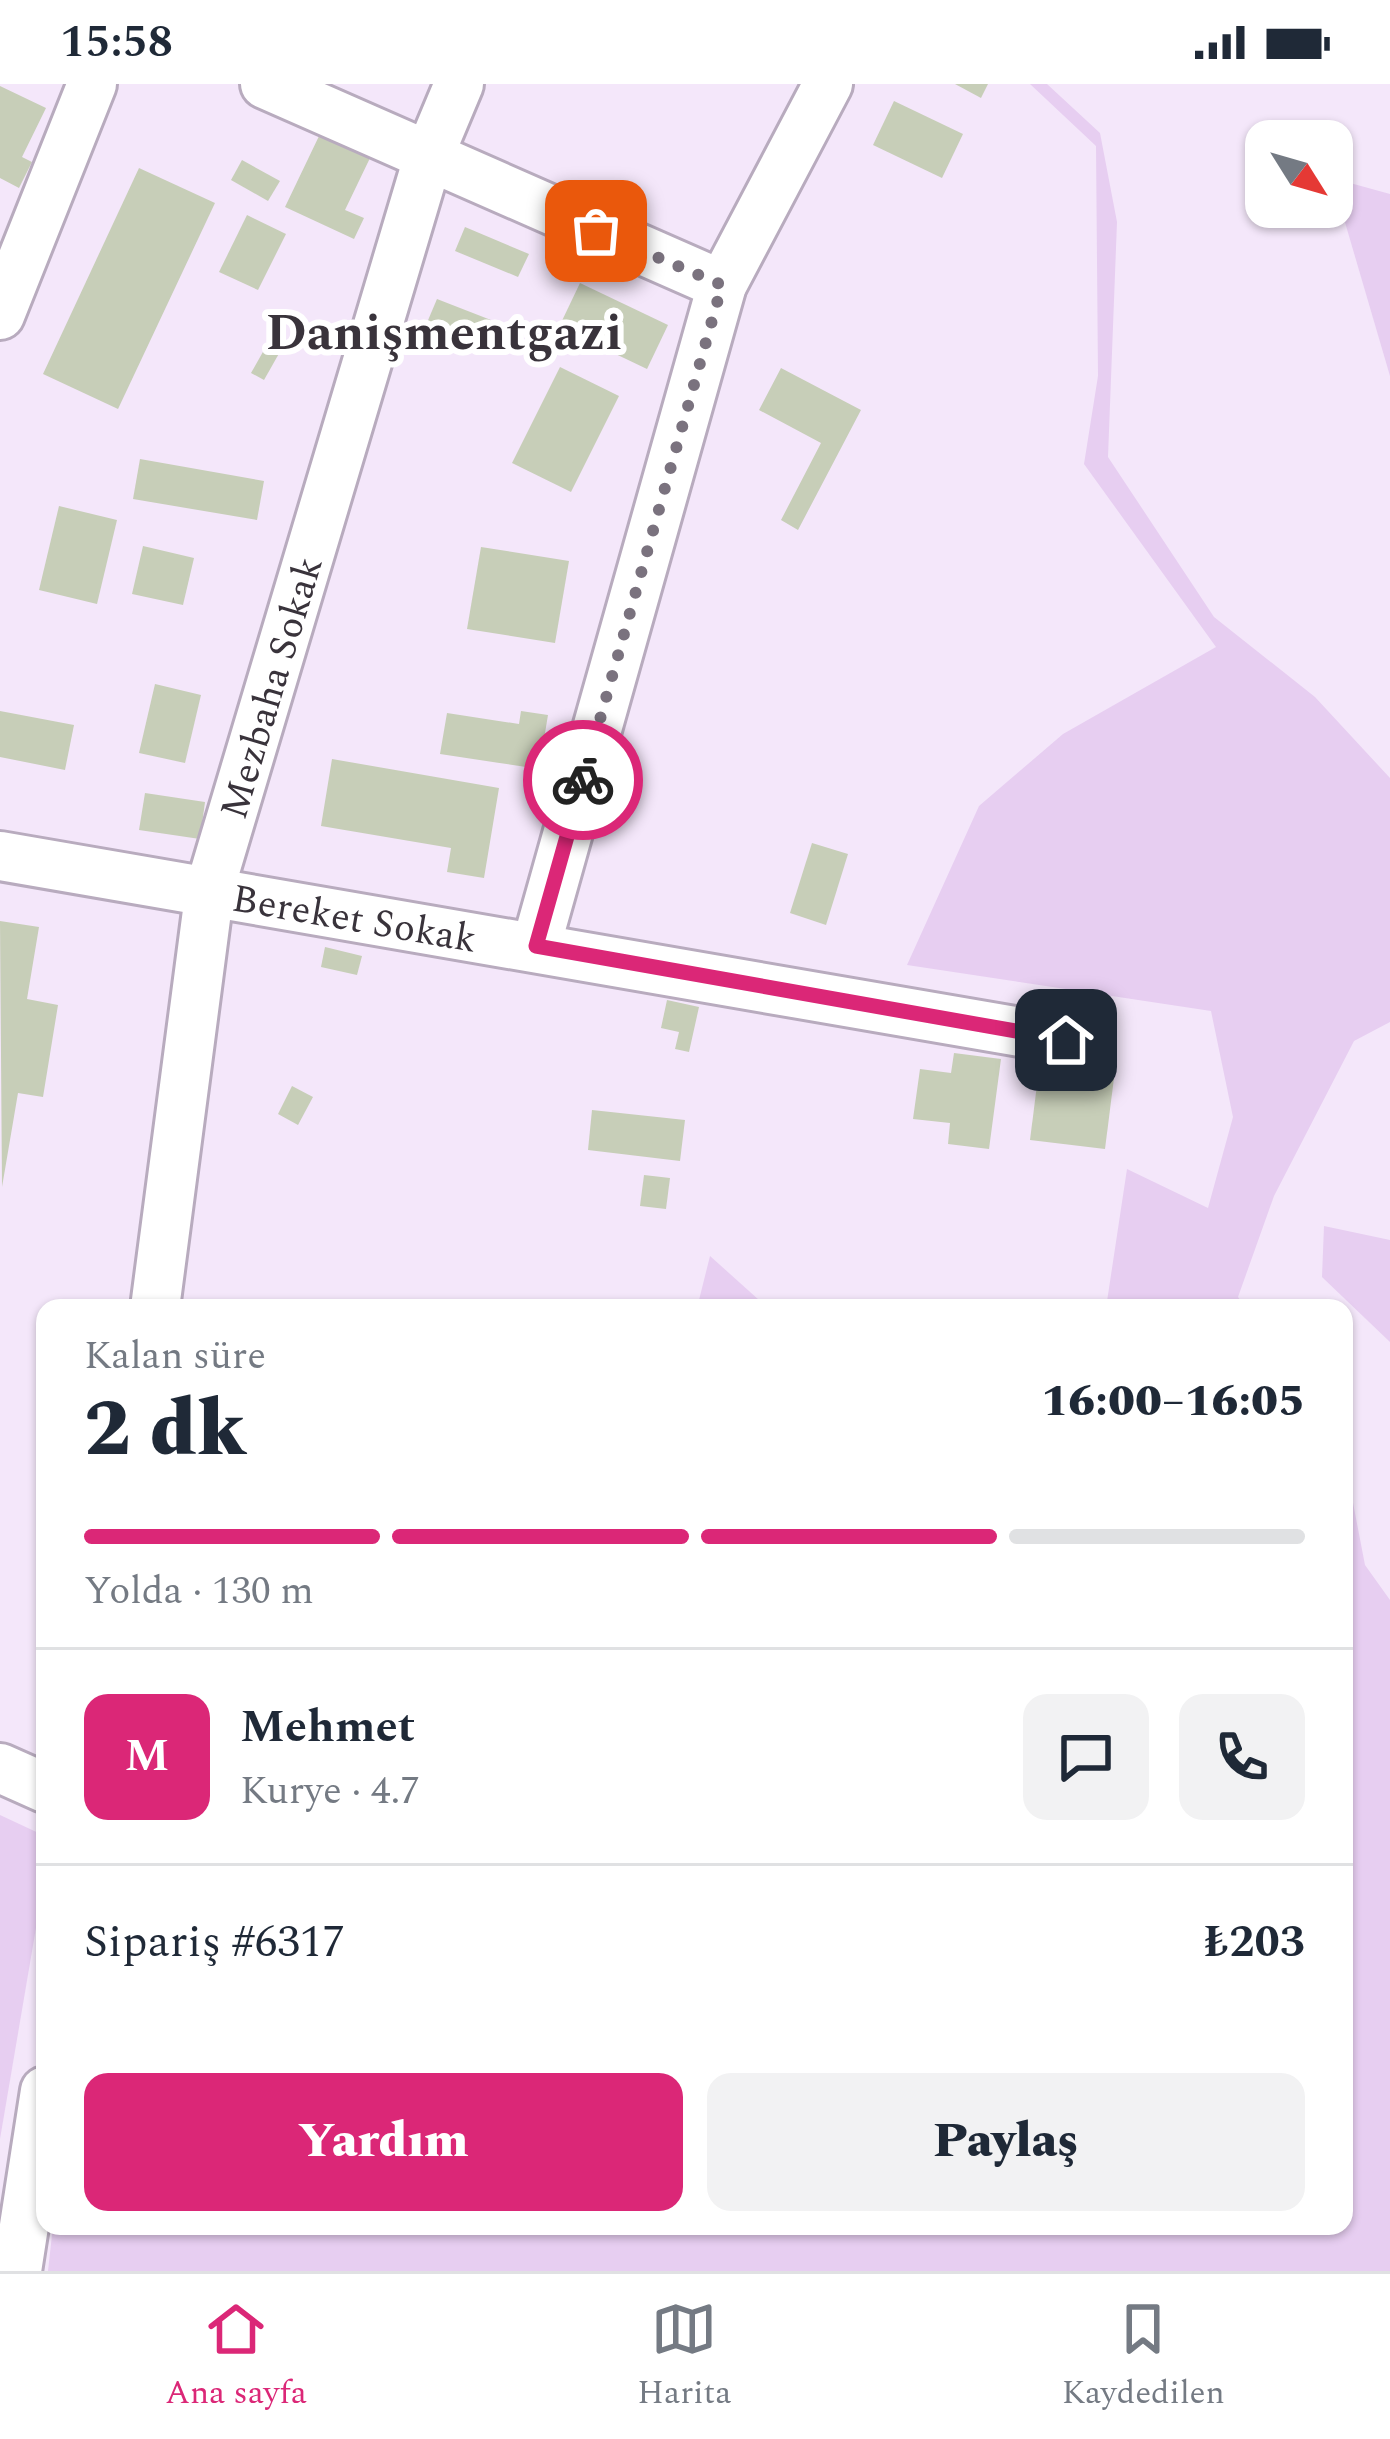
<!DOCTYPE html>
<html lang="tr">
<head>
<meta charset="utf-8">
<style>
  :root { --surface:#fff; --page:#f2f2f3; --text:#1f2937; --muted:#747a83; --line:#e0e1e3; --accent:#db2777 }
  body { margin:0; font-family:Spectral,serif; background:var(--page); color:var(--text); height:100vh; display:flex; flex-direction:column; font-size:45px; white-space:nowrap }
  * { box-sizing:border-box; margin:0 }
  p { font-size:39px; color:var(--muted) }
  .icon { flex:none; width:66px; height:66px; fill:none; stroke:currentColor; stroke-width:2; stroke-linecap:round; stroke-linejoin:round }
  .map { position:relative; flex:1; overflow:hidden }
  .sheet { position:absolute; left:36px; top:1215px; width:1317px; height:936px; display:flex; flex-direction:column; background:var(--surface); border-radius:24px; box-shadow:0 3px 9px #0004 }
  .sheet>* { flex:none }
  .needle { width:78px; rotate:127deg }
  .fabs { position:absolute; left:1245px; top:36px; display:grid; gap:24px }
  .fabs a { display:grid; place-items:center; width:108px; height:108px; border-radius:24px; background:var(--surface); box-shadow:0 3px 9px #0004; font-size:60px }
  .pin { position:absolute; display:grid; place-items:center; width:102px; height:102px; color:#fff; margin:-51px; border-radius:24px; box-shadow:0 6px 18px #0006 }
  .courier { position:absolute; display:grid; place-items:center; width:120px; height:120px; margin:-60px; border:9px solid #db2777; border-radius:50%; background:#fff; color:#222; box-shadow:0 3px 15px #0007 }
  .headline em { font-style:normal; font-weight:800 }
  .headline div { display:flex; flex-direction:column-reverse }
  .headline { display:flex; align-items:center; justify-content:space-between; height:204px; padding:0 48px }
  h1 { font-size:78px; font-weight:800; line-height:90px }
  .bar { display:grid; grid-template-columns:repeat(4,1fr); gap:18px 12px; align-content:center; height:144px; padding:0 48px }
  .bar i { height:15px; border-radius:9px; background:var(--line) }
  .bar .current { background:var(--accent) }
  .bar p { grid-column:span 4 }
  .line { display:flex; align-items:center; gap:30px; padding:0 48px; border-top:3px solid var(--line) }
  .line div { flex:1 }
  .round { display:grid; place-items:center; flex:none; width:126px; height:126px; border-radius:24px; background:var(--page) }
  .cta { display:flex; gap:24px; margin-top:auto; padding:24px 48px }
  .cta a { flex:1; height:138px; border-radius:24px; background:var(--accent); color:#fff; font-size:48px; font-weight:800; line-height:138px; text-align:center }
  .cta a+a { background:var(--page); color:var(--text) }
  .status { display:flex; justify-content:space-between; align-items:center; height:84px; padding:0 60px; background:var(--surface); direction:ltr }
  .status svg { height:33px; fill:currentColor }
  .menu { display:flex; justify-content:space-around; align-items:center; height:168px; border-top:3px solid var(--line); background:var(--surface); font-size:33px; color:var(--muted) }
  .menu a { display:grid; justify-items:center; gap:6px }
  .menu .current { color:var(--accent) }
  .map>svg:first-child { display:block }
  .green { fill:#e7cef1 }
  .building { fill:#c7ceb8 }
  .lines { fill:none; stroke-linecap:round; stroke-linejoin:round }
  .minor-casing { stroke:#b8abbe; stroke-width:54 }
  .minor { stroke:#fff; stroke-width:48 }
  .done { stroke:#7a727e; stroke-width:12; stroke-dasharray:0 21.6 }
  .route { stroke:#db2777; stroke-width:15 }
  .labels { text-anchor:middle; stroke-width:12; stroke-linejoin:round; paint-order:stroke }
  .street-label { font-size:39px; fill:#39333b; stroke:#fff }
  .district-label { font-size:51px; font-weight:bold; fill:#39333b; stroke:#fff }
</style>
</head>
<body>
<div class="status"><b>15:58</b><svg viewBox="0 0 49 12"><path d="M0 12V9h3v3zM5 12V6h3v6zM10 12V3h3v9zM15 12V0h3v12zM26 1h20v11H26zM47 4h2v5h-2z"/></svg></div>
<div class="map">
<svg width="1390" height="2187" viewBox="0 0 1390 2187">
  <rect width="100%" height="100%" fill="#f4e7fa"/>
  <g class="green">
    <polygon points="1030,0 1047,0 1100,49 1117,138 1108,373 1214,533 1315,613 1390,694 1390,938 1354,957 1274,1112 1238,1213 1246,1224 1106,1224 1127,1085 1208,1124 1233,1033 1211,927 907,881 979,722 1063,650 1216,563 1084,380 1098,292 1096,62"/>
    <polygon points="1332,94 1390,110 1390,292"/>
    <polygon points="1324,1142 1390,1156 1390,1258 1322,1193"/>
    <polygon points="710,1172 768,1224 697,1224"/>
    <polygon points="1344,1372 1365,1481 1390,1516 1390,2187 48,2187 53,2142 1344,2142"/>
    <polygon points="0,1731 45,1752 45,1791 0,2055"/>
  </g>
  <g class="building">
    <polygon points="955,0 988,0 981,14"/>
    <polygon points="0,2 46,24 22,73 32,78 19,104 0,94"/>
    <polygon points="894,17 963,50 942,94 873,61"/>
    <polygon points="320,50 370,74 345,126 364,134 354,155 285,123"/>
    <polygon points="242,76 280,97 268,117 231,96"/>
    <polygon points="139,84 215,119 118,325 43,290"/>
    <polygon points="247,131 286,150 258,206 219,188"/>
    <polygon points="465,143 529,170 518,193 455,167"/>
    <polygon points="580,199 668,241 647,285 559,243"/>
    <polygon points="437,215 496,238 485,265 426,241"/>
    <polygon points="268,259 281,266 264,296 251,289"/>
    <polygon points="560,283 619,312 571,408 512,379"/>
    <polygon points="781,284 861,326 798,446 781,436 821,359 759,326"/>
    <polygon points="140,375 264,397 257,436 133,415"/>
    <polygon points="59,422 117,436 97,520 39,506"/>
    <polygon points="143,462 194,474 183,521 132,510"/>
    <polygon points="481,463 569,477 555,559 467,545"/>
    <polygon points="155,600 201,611 185,679 139,669"/>
    <polygon points="0,627 74,641 65,686 0,673"/>
    <polygon points="521,627 548,631 539,685 440,670 447,629 519,640"/>
    <polygon points="332,675 499,704 484,794 447,788 451,764 321,742"/>
    <polygon points="145,709 205,718 200,755 139,746"/>
    <polygon points="812,759 848,770 826,841 790,829"/>
    <polygon points="0,837 39,843 27,915 58,921 43,1013 18,1009 2,1103"/>
    <polygon points="325,863 362,872 357,891 321,883"/>
    <polygon points="667,916 699,923 689,968 675,965 679,948 661,944"/>
    <polygon points="954,969 1001,975 989,1065 948,1060 950,1039 913,1035 920,985 951,989"/>
    <polygon points="1039,985 1114,994 1105,1065 1030,1056"/>
    <polygon points="292,1002 313,1013 298,1041 278,1030"/>
    <polygon points="592,1026 685,1036 680,1077 588,1066"/>
    <polygon points="644,1091 670,1094 666,1125 640,1122"/>
  </g>
  <g class="lines">
    <g class="minor-casing">
      <g id="minor">
        <polyline points="265,0 722,201"/>
        <polyline points="0,231 92,0"/>
        <path id="s1" d="M0 772 1066 956"/>
        <polyline points="536,862 722,201 828,0"/>
        <path id="s2" d="M155 1224 210 804 428 74 459 0"/>
        <polyline points="0,1684 45,1704"/>
        <polyline points="17,2187 45,2007"/>
      </g>
    </g>
    <use href="#minor" class="minor"/>
  </g>
  <g class="lines">
    <polyline class="done" points="583,696 722,201 596,147"/>
    <polyline class="route" points="583,696 536,862 1066,956"/>
  </g>
  <g class="labels">
    <g class="street-label">
      <text dy="14" stroke="none"><textPath href="#s2" startOffset="633">Mezbaha Sokak</textPath></text>
      <text dy="14" stroke="none"><textPath href="#s1" startOffset="360">Bereket Sokak</textPath></text>
    </g>
    <g class="district-label">
      <text x="444" y="265">Danişmentgazi</text>
    </g>
  </g>
</svg>
<div class="fabs">
<a><svg class="needle" viewBox="-14 -14 28 28"><path d="M0-13l5 13h-10z" fill="#e53935"/><path d="M0 13l5-13h-10z" fill="#747a83"/></svg></a>
</div>
<div class="pin" style="left:596px;top:147px;background:#ea580c"><svg class="icon" aria-label="bag" viewBox="0 0 24 24"><path d="M5 8h14l-1 12H6zM9 8a3 3 0 0 1 6 0"/></svg></div>
<div class="pin" style="left:1066px;top:956px;background:#1f2937"><svg class="icon" aria-label="home" viewBox="0 0 24 24"><path d="M3 11l9-7 9 7M6 9v11h12V9"/></svg></div>
<div class="courier" style="left:583px;top:696px"><svg class="icon" aria-label="bike" viewBox="0 0 24 24"><circle cx="6" cy="16" r="4"/><circle cx="18" cy="16" r="4"/><path d="M6 16l4-8h5l3 8M10 8l3 8H6M13 5h3"/></svg></div>
<section class="sheet">
<div class="headline"><div><h1>2 dk</h1><p>Kalan süre</p></div><em>16:00–16:05</em></div>
<div class="bar"><i class="current"></i><i class="current"></i><i class="current"></i><i></i><p>Yolda · 130 m</p></div>
<div class="line" style="height:216px"><b class="round" style="background:var(--accent);color:#fff">M</b><div><b>Mehmet</b><p>Kurye · 4.7</p></div><a class="round"><svg class="icon" aria-label="chat" viewBox="0 0 24 24"><path d="M4 5h16v11H9l-5 4z"/></svg></a><a class="round"><svg class="icon" aria-label="phone" viewBox="0 0 24 24"><path d="M5 4h4l2 5-3 2q2 4 5 5l2-3 5 2v4C11 20 4 13 5 4z"/></svg></a></div>
<div class="line" style="height:156px"><div>Sipariş #6317</div><b>₺203</b></div>
<div class="cta"><a>Yardım</a><a>Paylaş</a></div>
</section>
</div>
<nav class="menu">
<a class="current"><svg class="icon" aria-label="home" viewBox="0 0 24 24"><path d="M3 11l9-7 9 7M6 9v11h12V9"/></svg>Ana sayfa</a>
<a><svg class="icon" aria-label="map" viewBox="0 0 24 24"><path d="M3 6l6-2 6 2 6-2v14l-6 2-6-2-6 2zM9 4v14M15 6v14"/></svg>Harita</a>
<a><svg class="icon" aria-label="saved" viewBox="0 0 24 24"><path d="M7 4h10v16l-5-4-5 4z"/></svg>Kaydedilen</a>
</nav>
</body>
</html>
